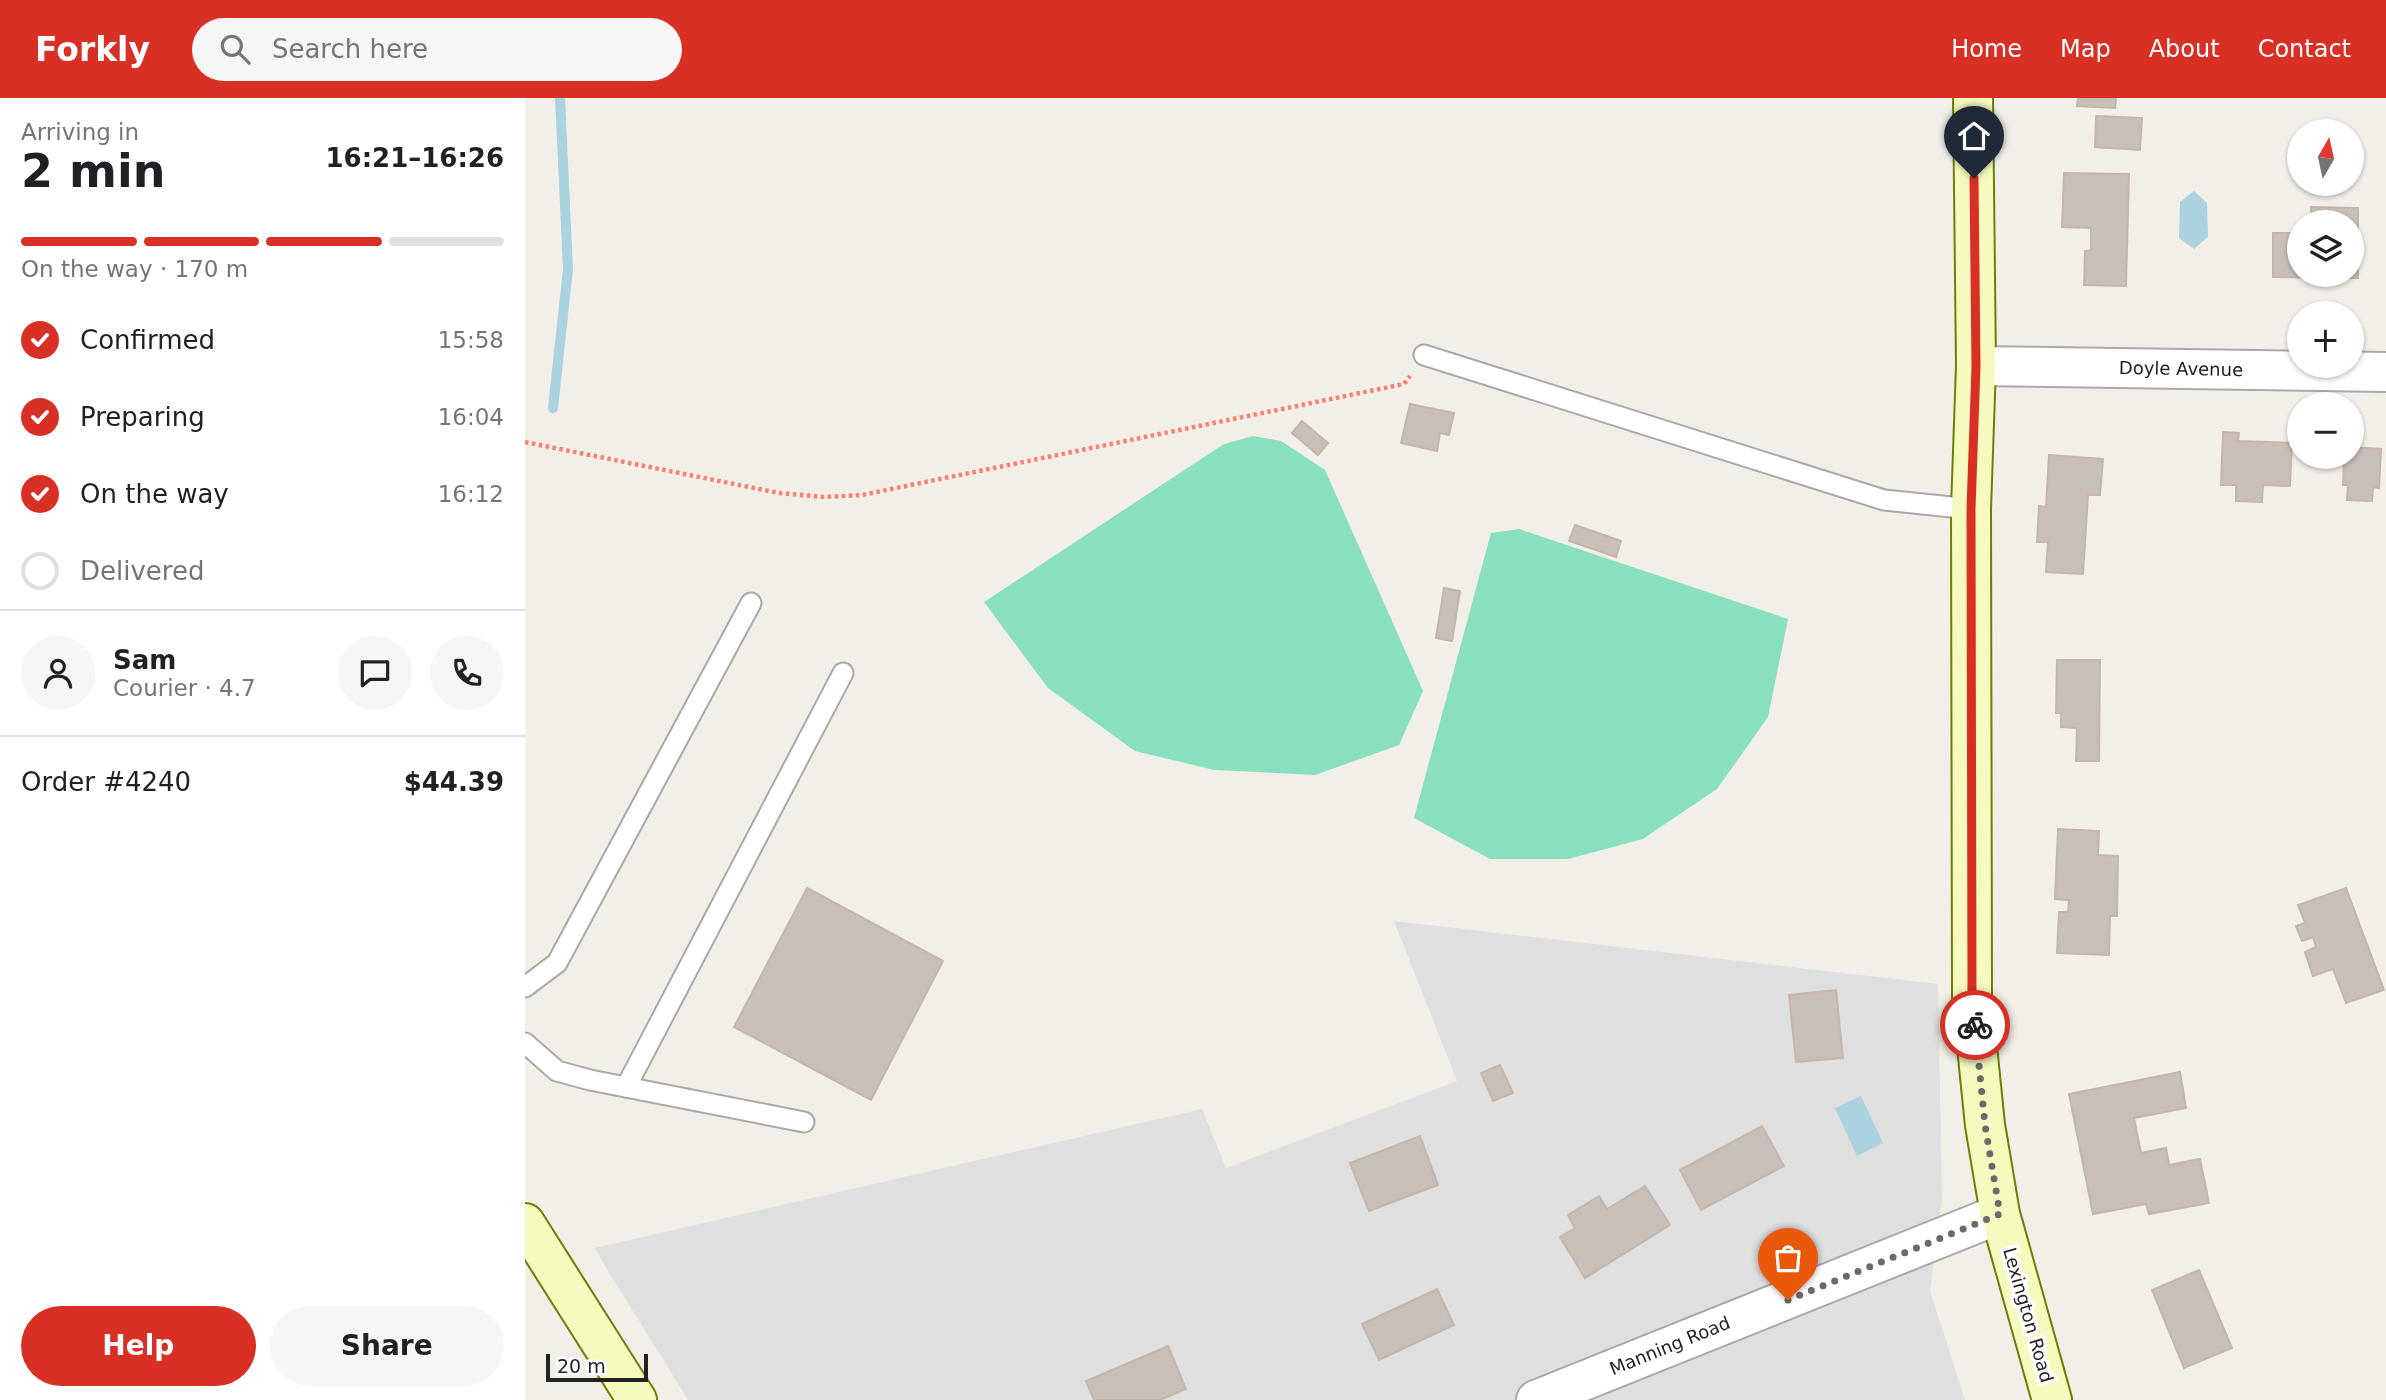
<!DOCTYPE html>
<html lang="en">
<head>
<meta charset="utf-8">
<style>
  :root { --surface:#fff; --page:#f6f6f6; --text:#202124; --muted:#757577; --line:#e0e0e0; --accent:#d93025 }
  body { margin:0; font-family:"DejaVu Sans",sans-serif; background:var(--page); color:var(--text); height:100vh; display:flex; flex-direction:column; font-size:26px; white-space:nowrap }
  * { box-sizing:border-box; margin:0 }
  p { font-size:23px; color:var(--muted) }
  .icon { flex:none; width:38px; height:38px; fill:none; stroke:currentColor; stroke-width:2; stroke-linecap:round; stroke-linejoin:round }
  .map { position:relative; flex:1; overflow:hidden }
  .sheet { display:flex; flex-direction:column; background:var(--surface); width:525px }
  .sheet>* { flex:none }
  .needle { width:46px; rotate:9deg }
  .buttons { position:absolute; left:1762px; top:21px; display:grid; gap:14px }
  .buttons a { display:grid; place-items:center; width:77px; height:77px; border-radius:50%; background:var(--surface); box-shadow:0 2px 5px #0004; font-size:35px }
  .scale { position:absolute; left:21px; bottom:18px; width:102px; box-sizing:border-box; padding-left:7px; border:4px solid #222; border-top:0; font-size:19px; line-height:24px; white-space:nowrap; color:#222; -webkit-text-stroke:5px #fff; paint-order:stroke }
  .pin { position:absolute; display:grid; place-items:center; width:60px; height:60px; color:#fff; margin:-72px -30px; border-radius:50% 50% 50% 0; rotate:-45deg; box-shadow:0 0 7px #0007 }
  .pin .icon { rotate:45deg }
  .courier { position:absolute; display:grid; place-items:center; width:70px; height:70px; margin:-35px; border:5px solid #d93025; border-radius:50%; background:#fff; color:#222; box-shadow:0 2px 9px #0007 }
  .summary em { font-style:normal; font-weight:600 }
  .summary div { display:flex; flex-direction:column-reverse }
  .summary { display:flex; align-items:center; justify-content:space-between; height:119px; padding:0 21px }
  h1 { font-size:46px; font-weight:600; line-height:52px }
  .bar { display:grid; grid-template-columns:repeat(4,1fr); gap:10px 7px; align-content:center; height:84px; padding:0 21px }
  .bar i { height:9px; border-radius:5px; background:var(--line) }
  .bar .on { background:var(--accent) }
  .bar p { grid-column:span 4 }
  .line { display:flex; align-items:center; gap:18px; padding:0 21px; border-top:2px solid var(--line) }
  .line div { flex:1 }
  .round { display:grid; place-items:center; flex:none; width:74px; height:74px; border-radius:37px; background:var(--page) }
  ol { padding:0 21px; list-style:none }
  li { display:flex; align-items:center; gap:21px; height:77px }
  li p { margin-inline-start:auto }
  li .icon { padding:7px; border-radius:50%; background:var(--accent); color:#fff; stroke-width:4 }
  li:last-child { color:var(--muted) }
  li i { width:38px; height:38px; border:4px solid var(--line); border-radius:50% }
  .cta { display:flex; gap:14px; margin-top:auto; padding:14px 21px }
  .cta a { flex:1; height:80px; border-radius:42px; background:var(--accent); color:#fff; font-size:28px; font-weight:600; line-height:80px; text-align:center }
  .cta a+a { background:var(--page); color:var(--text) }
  header { display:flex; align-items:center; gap:42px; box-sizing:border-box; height:98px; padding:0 35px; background:var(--accent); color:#fff }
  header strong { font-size:33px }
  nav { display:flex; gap:38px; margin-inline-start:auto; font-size:24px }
  .search { width:490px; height:63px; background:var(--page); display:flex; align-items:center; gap:18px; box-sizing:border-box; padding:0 24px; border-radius:38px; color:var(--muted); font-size:26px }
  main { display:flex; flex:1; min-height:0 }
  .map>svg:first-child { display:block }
  .residential { fill:#e0dfdf }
  .pitch { fill:#88e0be }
  .water { fill:#aad3df }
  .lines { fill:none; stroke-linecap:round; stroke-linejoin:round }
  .stream { stroke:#aad3df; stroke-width:10 }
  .building { fill:#c7bfb8; stroke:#c4b6ab; stroke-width:2 }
  .lane-casing { stroke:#a9a9a9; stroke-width:23 }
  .street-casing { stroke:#a9a9a9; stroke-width:42 }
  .secondary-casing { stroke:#707d05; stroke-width:42 }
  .path { stroke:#fa8072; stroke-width:4.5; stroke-dasharray:3.5 3.5; stroke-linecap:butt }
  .lane { stroke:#fff; stroke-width:19 }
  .street { stroke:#fff; stroke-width:38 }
  .secondary { stroke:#f7fabf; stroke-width:38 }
  .done { stroke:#6b6a68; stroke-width:7; stroke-dasharray:0 12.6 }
  .route { stroke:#d93025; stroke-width:9 }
  .labels { text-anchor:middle; stroke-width:7; stroke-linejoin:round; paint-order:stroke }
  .street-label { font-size:18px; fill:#222; stroke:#fff }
</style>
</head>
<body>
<header>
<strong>Forkly</strong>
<div class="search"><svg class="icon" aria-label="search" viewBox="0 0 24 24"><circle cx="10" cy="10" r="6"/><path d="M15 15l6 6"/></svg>Search here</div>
<nav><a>Home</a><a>Map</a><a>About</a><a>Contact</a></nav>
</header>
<main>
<section class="sheet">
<div class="summary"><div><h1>2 min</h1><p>Arriving in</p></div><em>16:21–16:26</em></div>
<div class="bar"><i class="on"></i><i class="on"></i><i class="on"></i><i></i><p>On the way · 170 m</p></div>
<ol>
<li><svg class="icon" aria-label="check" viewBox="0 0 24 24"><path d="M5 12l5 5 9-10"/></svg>Confirmed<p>15:58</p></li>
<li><svg class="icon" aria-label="check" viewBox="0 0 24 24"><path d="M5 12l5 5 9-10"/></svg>Preparing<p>16:04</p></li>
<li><svg class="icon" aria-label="check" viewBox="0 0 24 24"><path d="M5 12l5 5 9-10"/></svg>On the way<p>16:12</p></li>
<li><i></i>Delivered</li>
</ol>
<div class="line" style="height:126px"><a class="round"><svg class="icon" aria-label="person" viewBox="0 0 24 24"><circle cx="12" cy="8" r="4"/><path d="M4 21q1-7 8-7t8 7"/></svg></a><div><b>Sam</b><p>Courier · 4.7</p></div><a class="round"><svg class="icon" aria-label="chat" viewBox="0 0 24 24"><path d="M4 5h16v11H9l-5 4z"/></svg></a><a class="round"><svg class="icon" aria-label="phone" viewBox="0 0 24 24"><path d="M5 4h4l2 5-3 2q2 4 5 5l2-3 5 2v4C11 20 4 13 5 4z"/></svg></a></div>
<div class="line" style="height:91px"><div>Order #4240</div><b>$44.39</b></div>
<div class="cta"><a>Help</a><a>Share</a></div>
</section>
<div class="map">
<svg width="1861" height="1302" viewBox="0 0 1861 1302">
  <rect width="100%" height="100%" fill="#f2efe9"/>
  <polygon class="residential" points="869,823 1413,886 1417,1100 1405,1193 1440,1302 163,1302 69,1150 677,1011 701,1070 932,983"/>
  <g class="pitch">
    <polygon points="728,338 756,343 800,372 898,593 874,647 790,677 689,672 610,653 523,590 459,504 699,346"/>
    <polygon points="994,431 1263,521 1243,619 1192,691 1118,741 1043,761 965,761 889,720 966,435"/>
  </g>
  <g class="water">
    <polygon points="1669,93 1682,105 1683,139 1669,151 1654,140 1655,104"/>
    <polygon points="1336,998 1358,1045 1332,1058 1310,1010"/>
  </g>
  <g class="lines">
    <polyline class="stream" points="28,310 43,171 35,0"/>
  </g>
  <g class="building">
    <polygon points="1553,0 1591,0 1590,10 1552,8"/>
    <polygon points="1571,18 1617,20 1615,52 1570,49"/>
    <polygon points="1539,75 1604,76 1601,188 1559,187 1560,153 1566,152 1566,130 1537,129"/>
    <polygon points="1786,109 1833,110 1833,180 1748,179 1748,135 1774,135 1774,177 1827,177 1827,124 1786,124"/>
    <polygon points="885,306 929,315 924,337 915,335 912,353 876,345"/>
    <polygon points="777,323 803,345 793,357 767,335"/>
    <polygon points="1698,334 1714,335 1713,343 1767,345 1765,388 1738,387 1737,404 1711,403 1711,387 1696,387"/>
    <polygon points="1827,349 1856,351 1854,390 1848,389 1847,403 1822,402 1823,387 1818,387 1819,359 1827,359"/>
    <polygon points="1524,357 1578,361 1575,397 1563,397 1558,476 1521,474 1523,444 1512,444 1514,408 1521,409"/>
    <polygon points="1050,427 1096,443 1091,459 1044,443"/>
    <polygon points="919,490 935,493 927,543 911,540"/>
    <polygon points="1532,562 1575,562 1574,663 1551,663 1552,630 1536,629 1536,615 1531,615"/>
    <polygon points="1533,731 1574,733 1573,757 1593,758 1592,818 1585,818 1584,857 1532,855 1534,814 1543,814 1544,802 1530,801"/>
    <polygon points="282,790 418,863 346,1002 209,929"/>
    <polygon points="1821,790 1859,892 1821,905 1808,871 1788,878 1780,854 1791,849 1788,839 1777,843 1771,828 1780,825 1773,807"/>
    <polygon points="1311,892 1318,960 1271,964 1264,897"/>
    <polygon points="975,967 988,995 968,1003 956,975"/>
    <polygon points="1655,974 1661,1010 1609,1020 1616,1055 1641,1050 1644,1067 1675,1061 1684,1105 1624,1116 1621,1106 1568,1116 1544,996"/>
    <polygon points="1237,1028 1259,1068 1176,1112 1155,1072"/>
    <polygon points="895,1038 913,1087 844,1113 825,1065"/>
    <polygon points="1120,1088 1145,1127 1060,1180 1035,1139 1050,1130 1043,1117 1074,1098 1082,1111"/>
    <polygon points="1674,1172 1707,1250 1659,1270 1627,1192"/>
    <polygon points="912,1191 929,1227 854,1262 837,1226"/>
    <polygon points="643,1248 661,1291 635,1302 569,1302 561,1283"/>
  </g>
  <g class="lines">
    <g class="lane-casing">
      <g id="lane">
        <polyline points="899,257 1359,402 1446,411"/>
        <polyline points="0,889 32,865 226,505"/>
        <polyline points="0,945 32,973 65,982 279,1024"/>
        <polyline points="101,989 318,575"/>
      </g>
    </g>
    <g class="street-casing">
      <g id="street">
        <polyline points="1451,268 1861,274"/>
        <polyline points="1011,1302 1475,1116"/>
      </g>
    </g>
    <g class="secondary-casing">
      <g id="secondary">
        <polyline points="1448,0 1451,268 1446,411 1447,900 1460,1027 1475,1116 1527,1302"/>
        <polyline points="0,1125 112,1302"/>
      </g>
    </g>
    <polyline class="path" points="0,344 254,395 299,399 337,397 879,286 885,278"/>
    <use href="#lane" class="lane"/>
    <use href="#street" class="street"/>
    <use href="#secondary" class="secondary"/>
  </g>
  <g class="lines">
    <polyline class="done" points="1263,1202 1475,1116 1460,1027 1450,927"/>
    <polyline class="route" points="1449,80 1451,268 1446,411 1447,900 1450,927"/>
  </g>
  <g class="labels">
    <g class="street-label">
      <text transform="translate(1656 271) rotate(1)" y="6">Doyle Avenue</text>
      <text transform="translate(1503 1217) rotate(74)" y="6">Lexington Road</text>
      <text transform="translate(1145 1248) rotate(-22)" y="6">Manning Road</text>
    </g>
  </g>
</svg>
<div class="buttons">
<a><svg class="needle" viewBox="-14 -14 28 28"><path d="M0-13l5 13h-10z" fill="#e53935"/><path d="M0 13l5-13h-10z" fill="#757577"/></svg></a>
<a><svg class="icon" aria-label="layers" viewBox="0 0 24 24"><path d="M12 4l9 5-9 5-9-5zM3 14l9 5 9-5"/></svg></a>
<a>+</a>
<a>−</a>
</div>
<div class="scale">20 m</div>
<div class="pin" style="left:1263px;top:1202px;background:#ea580c"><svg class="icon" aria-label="bag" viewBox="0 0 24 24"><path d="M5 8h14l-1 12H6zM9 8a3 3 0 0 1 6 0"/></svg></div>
<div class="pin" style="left:1449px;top:80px;background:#1f2937"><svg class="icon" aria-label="home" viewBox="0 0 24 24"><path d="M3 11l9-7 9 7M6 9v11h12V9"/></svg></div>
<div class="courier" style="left:1450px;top:927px"><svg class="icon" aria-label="bike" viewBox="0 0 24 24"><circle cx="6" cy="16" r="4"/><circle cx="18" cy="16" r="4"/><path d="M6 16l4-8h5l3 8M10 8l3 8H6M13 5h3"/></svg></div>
</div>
</main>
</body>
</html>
